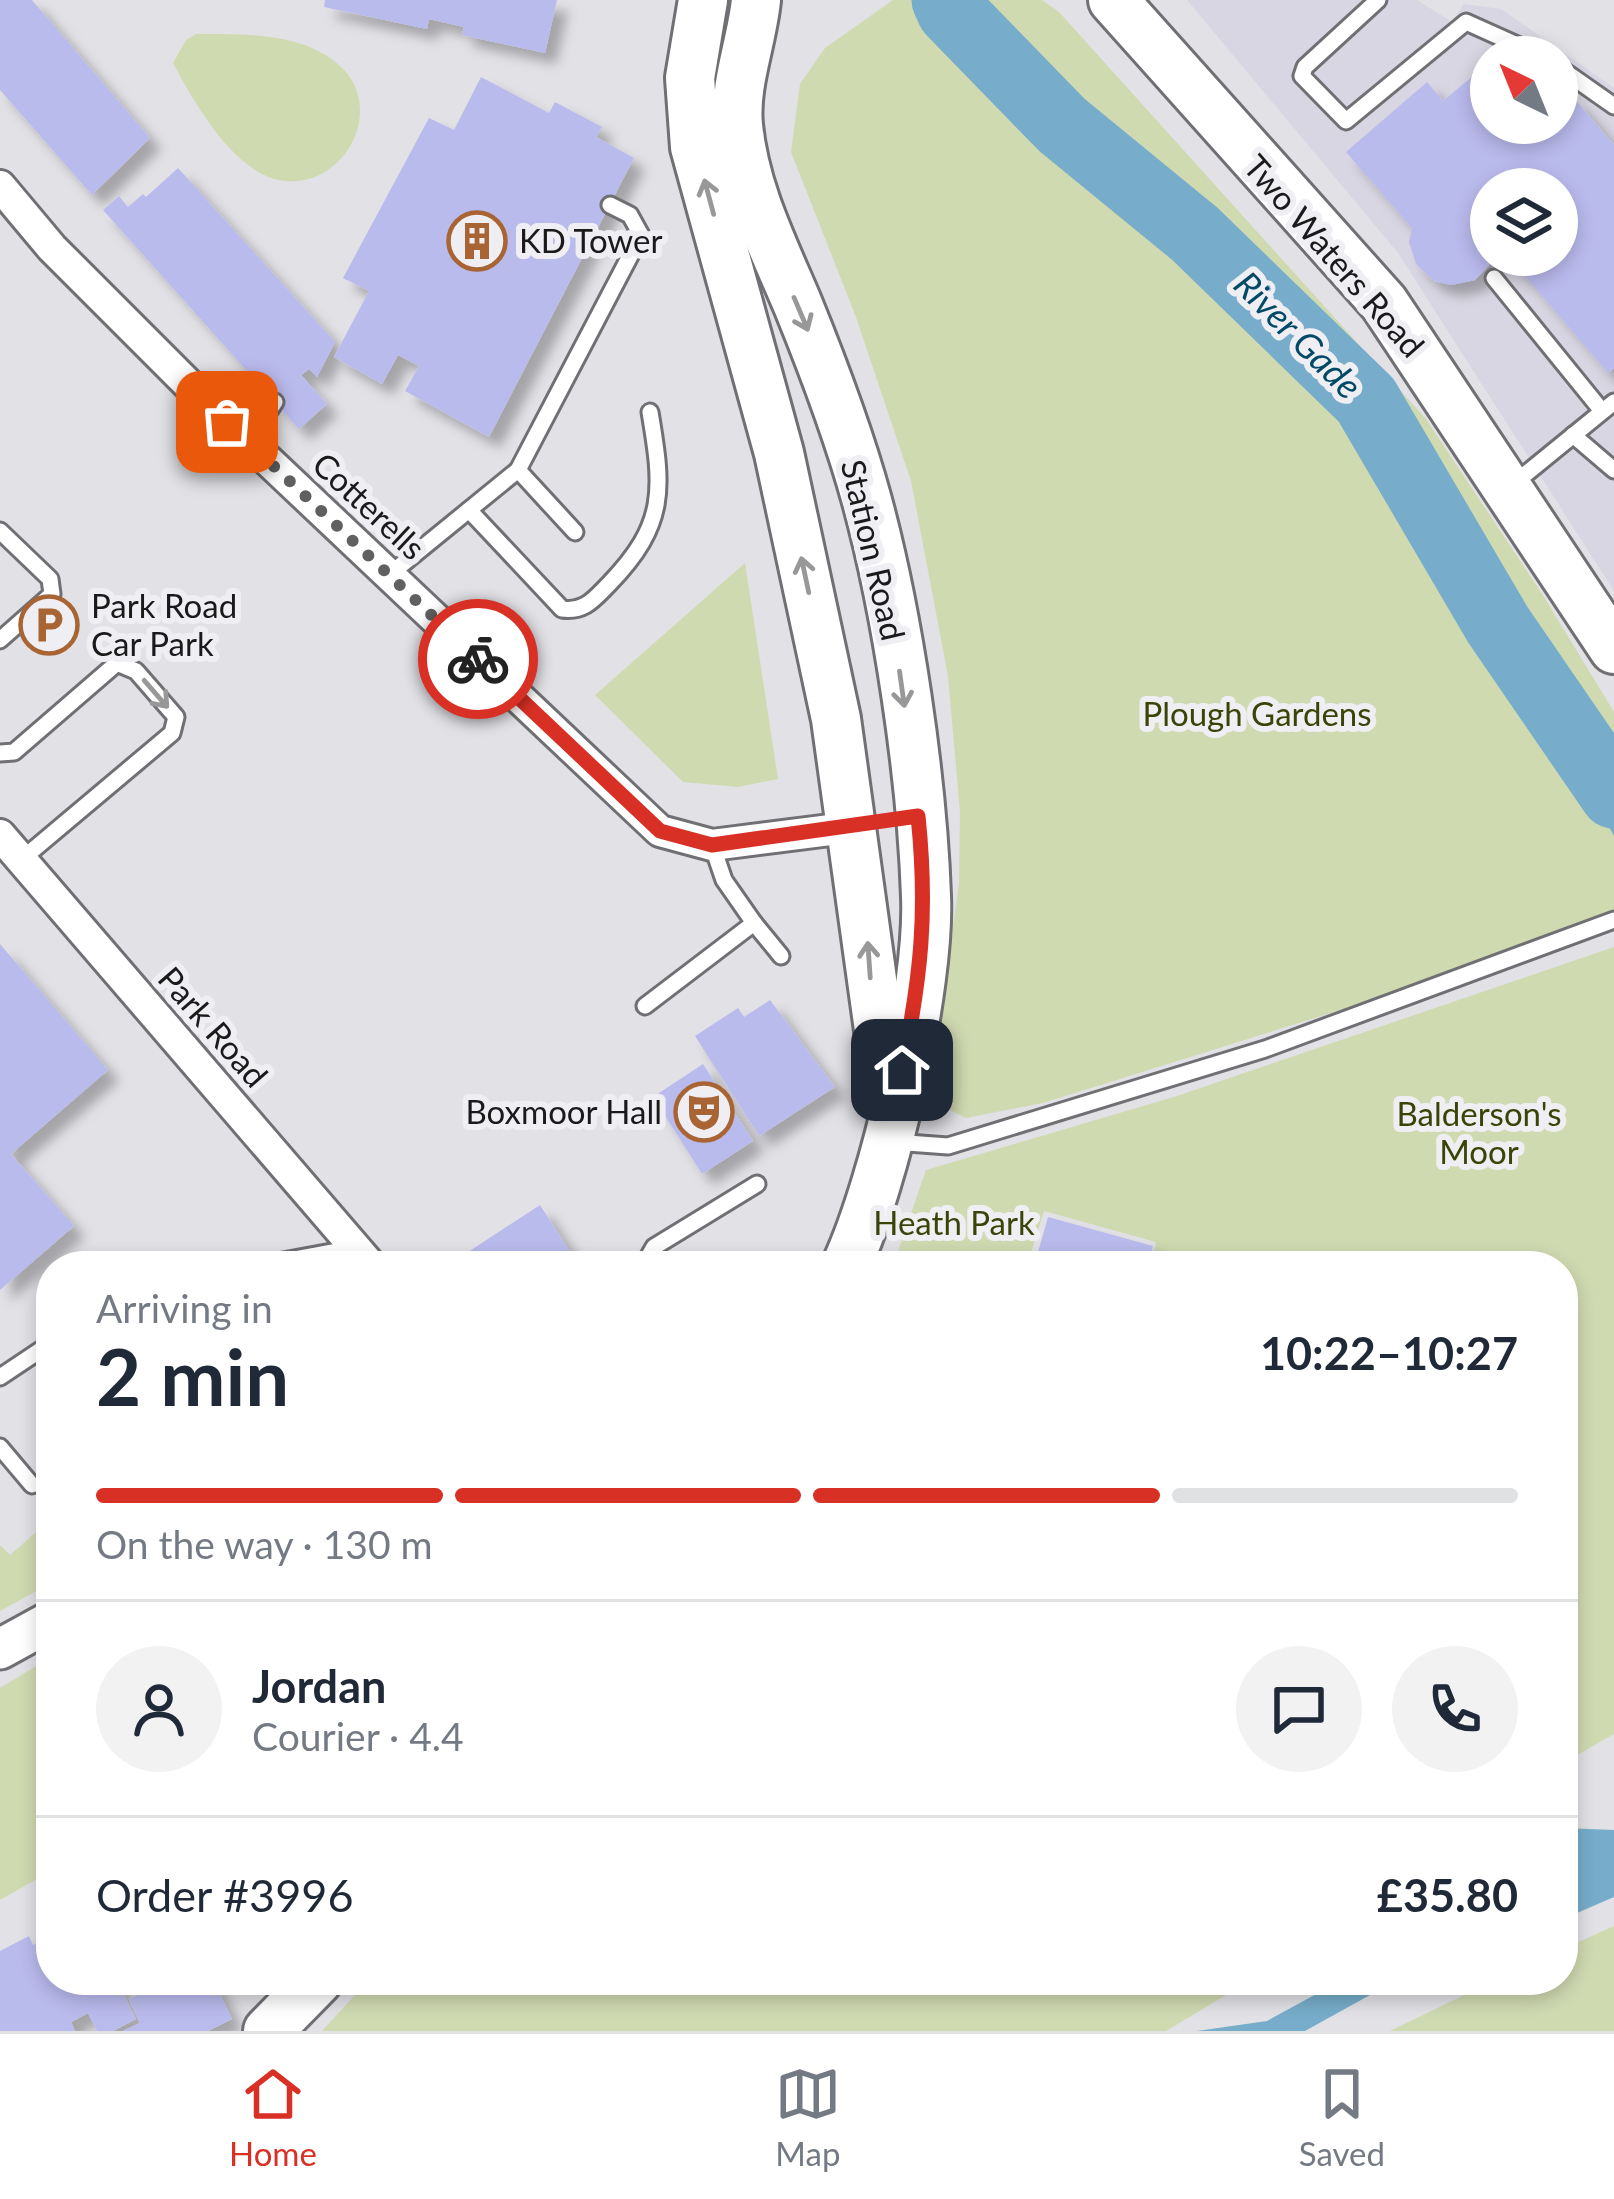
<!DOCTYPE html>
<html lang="en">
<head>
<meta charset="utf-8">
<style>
  :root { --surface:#fff; --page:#f2f2f3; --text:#1f2937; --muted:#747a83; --line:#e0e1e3; --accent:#d93025 }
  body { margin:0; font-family:Lato,sans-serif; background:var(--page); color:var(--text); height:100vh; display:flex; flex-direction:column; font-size:45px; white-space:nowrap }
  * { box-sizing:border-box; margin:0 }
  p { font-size:39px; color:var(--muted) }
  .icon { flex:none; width:66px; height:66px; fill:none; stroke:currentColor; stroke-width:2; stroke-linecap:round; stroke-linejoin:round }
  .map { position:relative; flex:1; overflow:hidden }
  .sheet { position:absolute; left:36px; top:1251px; width:1542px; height:744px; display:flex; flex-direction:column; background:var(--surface); border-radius:48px; box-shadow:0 6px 18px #0003 }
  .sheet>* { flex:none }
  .needle { width:78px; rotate:317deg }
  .buttons { position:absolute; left:1470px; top:36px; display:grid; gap:24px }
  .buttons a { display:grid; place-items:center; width:108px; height:108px; border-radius:50%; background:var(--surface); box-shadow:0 6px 18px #0003; font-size:60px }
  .pin { position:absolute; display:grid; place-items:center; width:102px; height:102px; color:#fff; margin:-51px; border-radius:24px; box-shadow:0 6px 18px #0006 }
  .courier { position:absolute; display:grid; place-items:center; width:120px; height:120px; margin:-60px; border:9px solid #d93025; border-radius:50%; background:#fff; color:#222; box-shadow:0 3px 15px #0007 }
  .headline em { font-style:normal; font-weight:700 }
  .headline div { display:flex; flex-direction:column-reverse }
  .headline { display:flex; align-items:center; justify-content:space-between; height:204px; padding:0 60px }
  h1 { font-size:78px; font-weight:700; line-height:90px }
  .bar { display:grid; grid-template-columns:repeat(4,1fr); gap:18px 12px; align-content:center; height:144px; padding:0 60px }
  .bar i { height:15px; border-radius:9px; background:var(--line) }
  .bar .on { background:var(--accent) }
  .bar p { grid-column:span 4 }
  .line { display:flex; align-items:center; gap:30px; padding:0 60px; border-top:3px solid var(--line) }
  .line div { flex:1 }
  .round { display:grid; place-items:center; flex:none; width:126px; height:126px; border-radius:63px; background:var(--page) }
  .tab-bar { display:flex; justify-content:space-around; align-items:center; height:168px; border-top:3px solid var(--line); background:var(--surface); font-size:33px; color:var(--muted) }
  .tab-bar a { display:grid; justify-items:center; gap:6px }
  .tab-bar .on { color:var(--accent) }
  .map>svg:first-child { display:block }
  .built { fill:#d8d6e2; fill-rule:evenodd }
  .green { fill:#d0dab1 }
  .water { fill:#77adca }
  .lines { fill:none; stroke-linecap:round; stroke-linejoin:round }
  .river { stroke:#77adca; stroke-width:69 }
  .building { fill:#babbed; filter:url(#shadow) }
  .service-casing { stroke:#707074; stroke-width:21 }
  .minor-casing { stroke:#707074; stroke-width:36 }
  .tertiary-casing { stroke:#707074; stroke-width:45 }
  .primary-casing { stroke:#707074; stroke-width:54 }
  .service { stroke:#fff; stroke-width:15 }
  .minor { stroke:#fff; stroke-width:30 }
  .tertiary { stroke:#fff; stroke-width:39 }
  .primary { stroke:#fff; stroke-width:48 }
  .oneway { stroke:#989898 }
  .done { stroke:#606062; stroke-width:12; stroke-dasharray:0 21.6 }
  .route { stroke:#d93025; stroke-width:15 }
  .labels { text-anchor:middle; stroke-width:12; stroke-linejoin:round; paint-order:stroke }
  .poi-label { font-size:33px; fill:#1a1a1b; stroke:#efeef3; text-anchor:start }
  .street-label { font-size:33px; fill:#1a1a1b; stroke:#efeef3 }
  .park-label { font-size:33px; fill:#3a4407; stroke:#efeef3 }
  .water-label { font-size:36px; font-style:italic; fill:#004a67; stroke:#efeef3 }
</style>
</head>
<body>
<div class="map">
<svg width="1614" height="2031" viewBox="0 0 1614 2031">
  <defs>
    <filter id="shadow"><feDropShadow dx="11" dy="11" stdDeviation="6" flood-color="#0004"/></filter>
  </defs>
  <rect width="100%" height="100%" fill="#e1e1e6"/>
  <path class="built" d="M1187 0H1417L1452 22 1464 4 1501 9 1614 88V591L1398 253ZM1491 57H1557V123H1491ZM1491 189H1557V255H1491Z"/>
  <g class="green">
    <polygon points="893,0 1042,0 1059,12 1426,419 1544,597 1614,712 1614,910 1350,1007 1043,1103 966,1118 948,1109 937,1091 934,1059 959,884 960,812 948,676 911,481 856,317 791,152 800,84 825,48"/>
    <path d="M196 34C242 34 302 32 339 65 387 107 346 187 285 181 235 176 194 102 173 63L186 40Z"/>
    <polygon points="745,563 778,779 738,787 683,782 595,695"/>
    <polygon points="1614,947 1614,1734 1563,1763 1563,1266 1152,1266 1156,1242 1044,1211 1027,1266 893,1266 926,1170 1177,1096"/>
    <polygon points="51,1519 51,1583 0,1611 0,1545 10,1555"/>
    <polygon points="51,1657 51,1871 0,1900 0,1688"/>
    <polygon points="1614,1926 1614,2031 1390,2031 1495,1980 1563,1980 1563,1949"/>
    <polygon points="369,1980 1251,1980 1166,2031 322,2031"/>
  </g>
  <g class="water">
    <polygon points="1498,625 1614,758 1614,836"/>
    <polygon points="1563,1828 1614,1830 1614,1897 1563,1919"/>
    <polygon points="1342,1980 1397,1980 1305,2031 1197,2031 1267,2021"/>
  </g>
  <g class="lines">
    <polyline class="river" points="946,0 951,11 1062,125 1195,234 1366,400 1498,625 1614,794"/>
  </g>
  <g class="building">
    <polygon points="0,0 32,0 150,138 92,195 0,90"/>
    <polygon points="325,0 557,0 545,53 462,35 464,27 429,19 427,29 324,7"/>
    <polygon points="1491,61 1491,123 1557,123 1557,110 1573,97 1614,145 1614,368 1608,373 1507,255 1557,255 1557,189 1491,189 1492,262 1475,280 1451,285 1434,281 1416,264 1409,242 1412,228 1346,152 1427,82 1443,101"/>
    <polygon points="481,77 549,113 555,102 602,127 596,137 634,158 489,437 405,391 419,366 398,355 382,384 334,357 369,291 343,278 429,118 454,130"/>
    <polygon points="178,168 335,342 317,377 309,369 301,375 327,404 299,429 103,210 119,196 128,207 143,194 146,197"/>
    <polygon points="0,944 108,1070 11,1154 74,1226 0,1290"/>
    <polygon points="770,1000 835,1087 759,1136 695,1036 738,1008 744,1017"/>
    <polygon points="703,1064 753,1141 702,1174 653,1097"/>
    <polygon points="540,1205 579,1266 473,1266 465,1254"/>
    <polygon points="1048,1217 1153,1246 1148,1266 1034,1266"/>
    <polygon points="29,1936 33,1945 51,1936 51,1980 126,1980 118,1984 136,2019 113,2031 97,2031 88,2013 71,2022 75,2031 0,2031 0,1951"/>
    <polygon points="153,1980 213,1980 232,2019 208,2031 123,2031 140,2023 129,1999 156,1986"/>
  </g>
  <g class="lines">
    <g class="service-casing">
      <g id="service">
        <polyline points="1378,0 1305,67 1302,76 1346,121 1466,22 1544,57"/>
        <polyline points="1557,66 1614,106"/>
        <polyline points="1494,278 1602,411"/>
        <polyline points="1573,435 1614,470"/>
        <polyline points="249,442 275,402"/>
        <polyline points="518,470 575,532"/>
        <polyline points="1511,486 1614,402"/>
        <path d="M469 510 562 609C585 612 594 599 609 584 667 524 663 489 650 412"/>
        <polyline points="0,531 50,579 52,594 0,640"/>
        <polyline points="389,575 518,470 641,235 630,215 610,205"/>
        <polyline points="0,753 14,752 117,663 136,671 176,717 172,733 21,860"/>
        <polyline points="754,923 781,956"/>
        <polyline points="645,1006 754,923 724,880 712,845"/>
        <polyline points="894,1142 948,1146 1265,1049 1614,920"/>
        <polyline points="256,1266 353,1248"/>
        <polyline points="643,1266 654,1247 757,1184"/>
        <polyline points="0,1377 51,1343"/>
        <polyline points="0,1447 32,1485"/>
      </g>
    </g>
    <g class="minor-casing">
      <g id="minor">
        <polyline points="0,186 52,248 206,402 660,831 712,845 854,827"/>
        <polyline points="0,835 371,1266"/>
      </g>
    </g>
    <g class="tertiary-casing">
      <polyline id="tertiary" points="0,1649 51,1621"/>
    </g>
    <g class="primary-casing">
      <g id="primary">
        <polyline points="703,0 690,78 695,147 779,453 836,719 887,1088"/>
        <path d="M756 0C752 41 734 84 738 125 744 189 773 246 798 305 824 369 849 435 867 501 898 615 922 778 926 896 930 987 885 1182 846 1266"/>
        <polyline points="1113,0 1384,303 1614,649"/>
        <polyline points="268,2031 318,1980"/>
      </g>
    </g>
    <use href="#service" class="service"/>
    <use href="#minor" class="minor"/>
    <use href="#tertiary" class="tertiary"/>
    <use href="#primary" class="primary"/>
  </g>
  <defs><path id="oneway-shaft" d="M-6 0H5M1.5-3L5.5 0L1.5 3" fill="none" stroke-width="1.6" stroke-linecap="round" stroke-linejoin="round" transform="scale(3)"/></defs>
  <g class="oneway">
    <use href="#oneway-shaft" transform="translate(709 197) rotate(-105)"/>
    <use href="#oneway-shaft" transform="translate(801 314) rotate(67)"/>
    <use href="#oneway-shaft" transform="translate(805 575) rotate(-102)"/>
    <use href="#oneway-shaft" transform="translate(902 689) rotate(82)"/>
    <use href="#oneway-shaft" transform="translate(156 694) rotate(49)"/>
    <use href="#oneway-shaft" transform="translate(869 960) rotate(-94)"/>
  </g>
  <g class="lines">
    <polyline class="done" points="227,422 478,659"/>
    <path class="route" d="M478 659 660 831 712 845 918 816C928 912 921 976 902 1070"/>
  </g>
  <defs>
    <g id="building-ring" transform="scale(3)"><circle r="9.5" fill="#efeef3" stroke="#a86533" stroke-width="1.5"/><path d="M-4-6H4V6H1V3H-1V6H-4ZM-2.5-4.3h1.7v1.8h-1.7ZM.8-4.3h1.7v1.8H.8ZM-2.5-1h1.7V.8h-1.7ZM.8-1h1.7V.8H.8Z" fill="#a86533"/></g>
    <g id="parking-ring" transform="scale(3)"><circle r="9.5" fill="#efeef3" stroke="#a86533" stroke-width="1.5"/><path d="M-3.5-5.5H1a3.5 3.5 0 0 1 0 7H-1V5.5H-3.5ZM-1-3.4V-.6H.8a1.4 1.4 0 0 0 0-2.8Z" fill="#a86533"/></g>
    <g id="theatre-ring" transform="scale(3)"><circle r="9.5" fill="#efeef3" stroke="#a86533" stroke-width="1.5"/><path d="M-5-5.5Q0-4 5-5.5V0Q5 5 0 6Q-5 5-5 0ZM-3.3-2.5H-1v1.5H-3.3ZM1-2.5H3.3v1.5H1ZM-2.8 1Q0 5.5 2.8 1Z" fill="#a86533"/></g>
  </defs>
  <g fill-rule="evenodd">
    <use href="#building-ring" x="477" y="241"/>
    <use href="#parking-ring" x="49" y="625"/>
    <use href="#theatre-ring" x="704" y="1112"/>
  </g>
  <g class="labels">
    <g class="poi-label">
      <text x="519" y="253">KD Tower</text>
      <text x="91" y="618">Park Road<tspan x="91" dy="38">Car Park</tspan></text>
      <text x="662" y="1124" text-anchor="end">Boxmoor Hall</text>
    </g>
    <g class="street-label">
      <text transform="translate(1334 256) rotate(49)" y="12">Two Waters Road</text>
      <text transform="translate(369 506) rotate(43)" y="12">Cotterells</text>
      <text transform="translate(873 550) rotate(77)" y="12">Station Road</text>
      <text transform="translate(213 1027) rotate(49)" y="12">Park Road</text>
    </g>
    <g class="park-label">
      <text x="1257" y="726">Plough Gardens</text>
      <text x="1479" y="1126">Balderson's<tspan x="1479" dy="38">Moor</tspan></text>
      <text x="954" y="1235">Heath Park</text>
    </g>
    <g class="water-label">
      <text transform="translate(1298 335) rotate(45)" y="13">River Gade</text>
    </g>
  </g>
</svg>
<div class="buttons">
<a><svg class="needle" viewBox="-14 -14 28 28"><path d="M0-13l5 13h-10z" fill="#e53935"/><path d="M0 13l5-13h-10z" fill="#747a83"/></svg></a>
<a><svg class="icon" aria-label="layers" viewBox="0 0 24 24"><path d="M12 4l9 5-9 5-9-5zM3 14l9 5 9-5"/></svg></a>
</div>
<div class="pin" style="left:227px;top:422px;background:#ea580c"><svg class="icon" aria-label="bag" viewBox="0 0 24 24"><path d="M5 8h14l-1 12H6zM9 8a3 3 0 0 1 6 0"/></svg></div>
<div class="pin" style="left:902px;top:1070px;background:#1f2937"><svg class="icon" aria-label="home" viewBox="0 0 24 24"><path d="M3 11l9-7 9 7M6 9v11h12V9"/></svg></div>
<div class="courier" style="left:478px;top:659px"><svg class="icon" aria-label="bike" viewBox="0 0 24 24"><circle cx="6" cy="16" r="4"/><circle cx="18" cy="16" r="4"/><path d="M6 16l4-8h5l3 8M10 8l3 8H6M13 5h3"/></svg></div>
<section class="sheet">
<div class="headline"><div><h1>2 min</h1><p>Arriving in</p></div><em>10:22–10:27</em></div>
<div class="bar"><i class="on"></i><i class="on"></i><i class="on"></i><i></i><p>On the way · 130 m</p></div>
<div class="line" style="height:216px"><a class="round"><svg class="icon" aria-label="person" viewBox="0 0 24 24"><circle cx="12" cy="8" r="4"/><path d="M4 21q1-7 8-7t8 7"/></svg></a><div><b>Jordan</b><p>Courier · 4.4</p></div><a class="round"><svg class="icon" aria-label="chat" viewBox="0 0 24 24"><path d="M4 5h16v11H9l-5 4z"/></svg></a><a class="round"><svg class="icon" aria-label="phone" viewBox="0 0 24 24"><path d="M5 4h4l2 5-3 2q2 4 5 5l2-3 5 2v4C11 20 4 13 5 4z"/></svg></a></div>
<div class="line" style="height:156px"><div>Order #3996</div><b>£35.80</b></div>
</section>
</div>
<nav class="tab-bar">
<a class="on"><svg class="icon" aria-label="home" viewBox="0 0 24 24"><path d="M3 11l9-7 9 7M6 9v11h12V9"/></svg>Home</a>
<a><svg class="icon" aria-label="map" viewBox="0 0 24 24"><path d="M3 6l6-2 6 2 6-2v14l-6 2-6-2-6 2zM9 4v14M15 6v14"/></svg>Map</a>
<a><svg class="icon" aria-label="saved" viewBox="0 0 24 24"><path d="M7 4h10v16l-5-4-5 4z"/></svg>Saved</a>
</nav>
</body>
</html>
